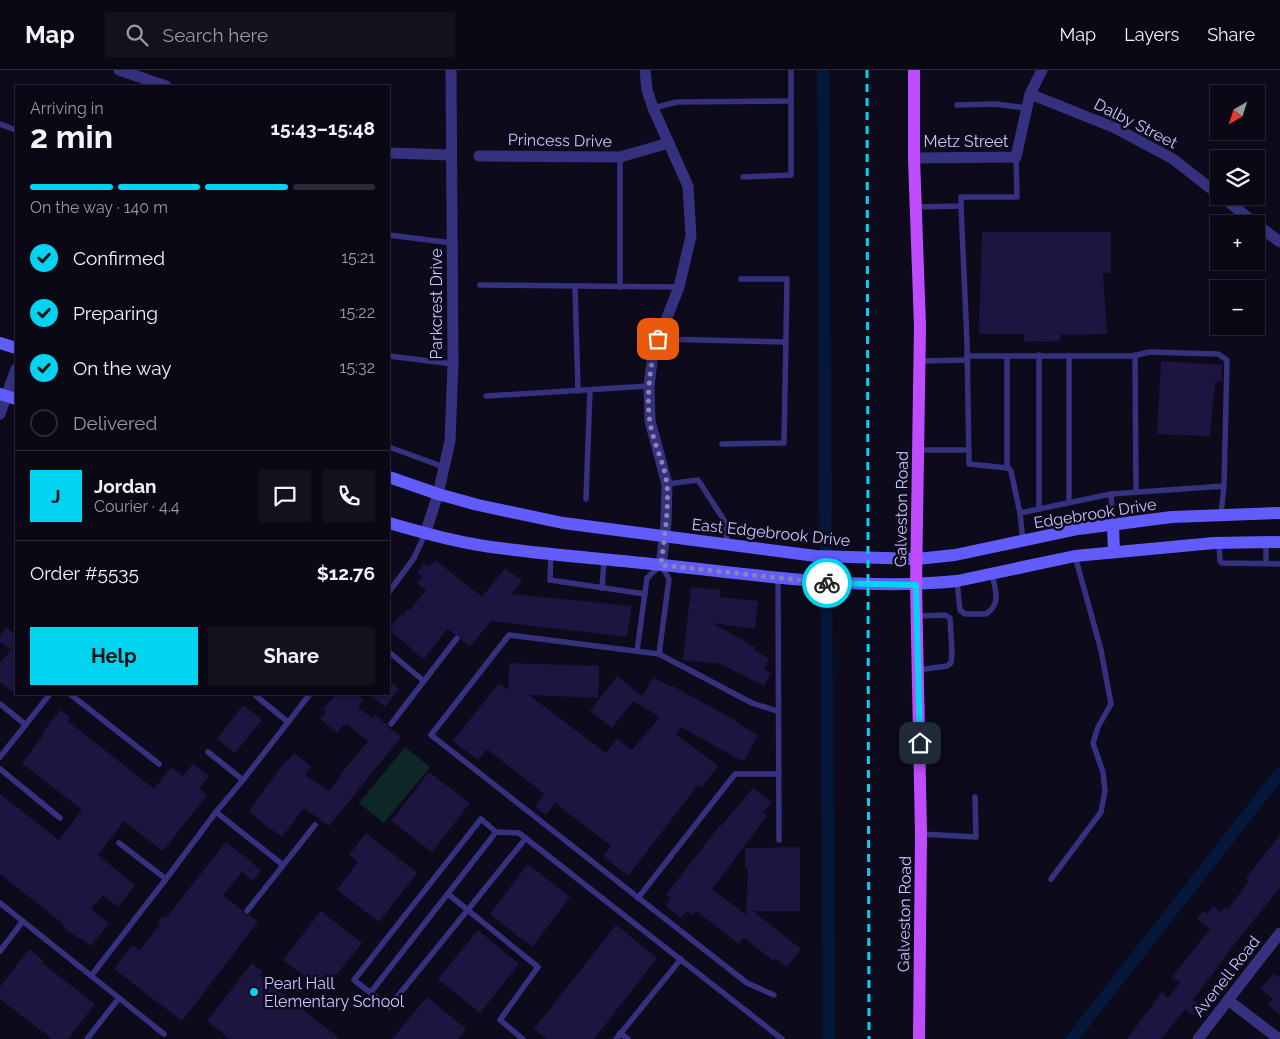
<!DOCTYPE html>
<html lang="en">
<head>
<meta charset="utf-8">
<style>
  :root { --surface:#0a0815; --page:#13111e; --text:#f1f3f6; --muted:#999aa0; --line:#2a2934; --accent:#00d4f0 }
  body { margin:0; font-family:Raleway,sans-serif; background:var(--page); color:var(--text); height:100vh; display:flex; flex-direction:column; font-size:19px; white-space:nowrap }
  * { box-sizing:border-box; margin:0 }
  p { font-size:16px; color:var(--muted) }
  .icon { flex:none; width:28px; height:28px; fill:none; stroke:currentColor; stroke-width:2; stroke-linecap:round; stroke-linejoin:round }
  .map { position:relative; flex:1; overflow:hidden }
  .details { position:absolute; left:15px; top:15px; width:375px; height:610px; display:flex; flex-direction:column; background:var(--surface); border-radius:0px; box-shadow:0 1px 4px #0004,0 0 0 1px var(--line) }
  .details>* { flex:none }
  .needle { width:32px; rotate:219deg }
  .controls { position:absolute; left:1210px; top:15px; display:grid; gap:10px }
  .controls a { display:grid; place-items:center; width:55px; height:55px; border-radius:0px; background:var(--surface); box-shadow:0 1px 4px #0004,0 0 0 1px var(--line); font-size:25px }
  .pin { position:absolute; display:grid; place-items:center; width:42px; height:42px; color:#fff; margin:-21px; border-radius:10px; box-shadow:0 2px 8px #0006 }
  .courier { position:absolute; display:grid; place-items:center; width:50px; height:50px; margin:-25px; border:4px solid #00d4f0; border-radius:50%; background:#fff; color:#222; box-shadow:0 1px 6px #0007 }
  .headline em { font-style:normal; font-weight:700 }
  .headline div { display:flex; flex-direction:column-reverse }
  .headline { display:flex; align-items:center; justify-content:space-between; height:85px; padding:0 15px }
  h1 { font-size:32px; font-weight:700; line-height:38px }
  .bar { display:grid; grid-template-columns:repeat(4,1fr); gap:8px 5px; align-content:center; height:60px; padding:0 15px }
  .bar i { height:6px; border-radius:4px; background:var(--line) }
  .bar .selected { background:var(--accent) }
  .bar p { grid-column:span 4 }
  .line { display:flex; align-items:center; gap:12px; padding:0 15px; border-top:1px solid var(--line) }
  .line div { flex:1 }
  .round { display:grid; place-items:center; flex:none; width:52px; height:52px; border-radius:0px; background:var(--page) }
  ol { padding:0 15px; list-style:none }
  li { display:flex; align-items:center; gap:15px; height:55px }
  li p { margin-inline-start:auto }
  li .icon { padding:5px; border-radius:50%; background:var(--accent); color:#111; stroke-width:4 }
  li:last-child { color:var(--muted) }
  li i { width:28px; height:28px; border:2px solid var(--line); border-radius:50% }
  .cta { display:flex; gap:10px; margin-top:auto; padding:10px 15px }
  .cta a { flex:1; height:58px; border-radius:0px; background:var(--accent); color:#111; font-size:20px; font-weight:700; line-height:58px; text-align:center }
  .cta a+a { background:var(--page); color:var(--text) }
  header { display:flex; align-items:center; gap:30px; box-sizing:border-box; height:70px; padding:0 25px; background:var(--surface); border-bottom:1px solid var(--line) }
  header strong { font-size:24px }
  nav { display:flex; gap:28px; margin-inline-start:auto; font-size:18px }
  .search { width:350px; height:45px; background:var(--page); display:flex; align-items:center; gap:12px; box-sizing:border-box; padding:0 18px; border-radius:0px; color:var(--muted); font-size:19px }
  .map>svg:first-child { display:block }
  .green { fill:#0c2726 }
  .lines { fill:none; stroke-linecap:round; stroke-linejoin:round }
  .canal { stroke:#05173a; stroke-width:12 }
  .building { fill:#1d143f }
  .lane { stroke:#35317f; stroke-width:5.5 }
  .street { stroke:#35317f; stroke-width:11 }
  .secondary { stroke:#625cff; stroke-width:12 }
  .primary { stroke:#bf4cff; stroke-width:12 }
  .rail { stroke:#00d4f0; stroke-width:3; stroke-dasharray:8 6; stroke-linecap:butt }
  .done { stroke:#8984b0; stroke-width:5; stroke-dasharray:0 9 }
  .route { stroke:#00d4f0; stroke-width:6 }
  .poi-dot { fill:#00d4f0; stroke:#0d0a1c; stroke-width:2 }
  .labels { text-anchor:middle; stroke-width:5; stroke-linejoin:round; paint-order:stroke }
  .street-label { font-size:16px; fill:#ccc5ff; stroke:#0d0a1c }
  .poi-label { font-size:16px; fill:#ccc5ff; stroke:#0d0a1c; text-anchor:start }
</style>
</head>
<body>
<header>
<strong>Map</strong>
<div class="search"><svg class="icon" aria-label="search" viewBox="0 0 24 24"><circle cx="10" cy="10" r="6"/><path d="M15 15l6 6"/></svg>Search here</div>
<nav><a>Map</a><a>Layers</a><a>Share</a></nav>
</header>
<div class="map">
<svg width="1280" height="969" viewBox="0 0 1280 969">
  <rect width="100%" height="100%" fill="#0d0a1c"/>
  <polygon class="green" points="405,677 430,697 384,753 359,733"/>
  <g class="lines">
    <g class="canal">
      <polyline points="823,0 829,969"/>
      <polyline points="1072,969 1280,703"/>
    </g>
  </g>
  <g class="building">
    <polygon points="982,162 1111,162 1111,203 1103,203 1107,264 1060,265 1060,271 1024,272 1025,264 979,264"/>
    <polygon points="1161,291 1222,295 1222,311 1215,312 1210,366 1157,364"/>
    <polygon points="435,490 482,527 505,498 522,511 512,524 632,536 627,567 491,551 470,577 461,570 460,565 454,564 447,559 424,589 389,560 401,544 403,546 408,539 410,540 426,520 417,513 422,506 417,502 424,493 429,497"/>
    <polygon points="691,517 721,520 720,527 758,531 755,559 712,553 755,577 754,580 769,589 764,599 771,603 764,616 721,594 683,590"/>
    <polygon points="6,558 16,565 16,625 0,612 0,593 11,580 0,572 0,566"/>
    <polygon points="509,593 599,596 598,628 529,625 606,683 617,669 632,680 660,647 633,631 612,658 590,641 617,606 642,626 652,609 653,610 654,608 672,617 673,616 740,653 739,654 758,665 745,690 743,689 742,691 681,657 676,664 718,696 701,718 698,715 628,806 603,786 611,776 555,733 546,745 535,736 544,724 487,679 478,690 453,671 499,613 508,620"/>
    <polygon points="389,610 399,619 385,637 369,624 389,624"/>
    <polygon points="336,624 355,624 363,630 358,637 373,649 375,645 386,654 388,657 401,667 329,756 304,738 282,767 257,749 257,748 249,741 286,690 288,691 294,683 311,696 305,705 329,721 341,706 340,705 368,671 346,654 345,656 343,655 337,663 320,649 326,642 323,639"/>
    <polygon points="243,635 262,650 235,683 217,669"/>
    <polygon points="60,640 70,647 68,651 154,719 171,697 183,706 193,694 209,706 199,718 207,725 163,781 124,751 98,785 135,815 118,837 103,825 91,839 109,853 91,876 82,869 81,870 63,857 64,855 56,848 0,804 0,724 59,770 82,740 22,693 44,664 42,663"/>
    <polygon points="429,702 470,733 432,782 391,751"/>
    <polygon points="753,718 772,732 763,743 767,746 712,819 746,845 748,803 747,797 745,798 745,778 800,777 800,841 753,841 801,879 787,897 775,888 774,891 744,868 739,874 696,841 693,845 687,841 681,848 666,836 671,828 666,825 720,755 721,756"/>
    <polygon points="366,763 417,803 379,852 337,820 358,792 349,785"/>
    <polygon points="1280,765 1280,818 1232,877 1193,930 1202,937 1194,946 1185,939 1161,969 1127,969 1162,922 1168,928 1180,913 1172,907 1210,859 1197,849 1203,841 1207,844 1213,836 1221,842 1225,837 1228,839 1249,811 1246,808"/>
    <polygon points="226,772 261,800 253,811 242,802 223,825 242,840 245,845 249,845 258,852 182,951 114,899 132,875 140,880 160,854 158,853 163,846 166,848"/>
    <polygon points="528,794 570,827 532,877 490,844"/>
    <polygon points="321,841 362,873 323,921 283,890"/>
    <polygon points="616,855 657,888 594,969 548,969 534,959"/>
    <polygon points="478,860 519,894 480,943 438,909"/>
    <polygon points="29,879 44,891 42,893 95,934 68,969 52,969 0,929 0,917"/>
    <polygon points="252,893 263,902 260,906 340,969 230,969 207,951"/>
    <polygon points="1274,903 1280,908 1280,945 1268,935 1273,929 1261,919"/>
    <polygon points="427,927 466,959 458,969 392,969"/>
  </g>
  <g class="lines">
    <g class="lane">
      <polyline points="957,35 995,34 1027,38"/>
      <polyline points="653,38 677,32 791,31"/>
      <polyline points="0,54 16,60"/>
      <polyline points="743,107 791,105 791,0"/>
      <polyline points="961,136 967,272 969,394 1008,398 1011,401 1020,443"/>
      <polyline points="916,137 961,136 961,127 1017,127 1016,87"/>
      <polyline points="389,165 452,173"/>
      <polyline points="480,215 678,217"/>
      <polyline points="575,216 578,321"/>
      <polyline points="620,217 620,87"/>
      <polyline points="658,269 785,272"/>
      <polyline points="1135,285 1136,422"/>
      <polyline points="389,286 453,294"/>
      <polyline points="967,286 1134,286 1149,282 1218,284 1227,290 1224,416"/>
      <polyline points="1069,286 1069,432"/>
      <polyline points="920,291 968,290"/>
      <polyline points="486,326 649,316"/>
      <polyline points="722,374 784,373 787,209 741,209"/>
      <polyline points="389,377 444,397"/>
      <polyline points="918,380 969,380"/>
      <polyline points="1007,398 1007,286"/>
      <polyline points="667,414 698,410 726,453 727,474"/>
      <polyline points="1111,424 1113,456"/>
      <polyline points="586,429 590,320"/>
      <polyline points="1039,439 1039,285"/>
      <polyline points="1023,471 1020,443 1111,424 1224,416 1221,444"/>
      <polyline points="1219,473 1220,491 1222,493 1280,494"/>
      <polyline points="1266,473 1266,493"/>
      <polyline points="551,484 550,510 645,524"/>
      <polyline points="778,509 779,770"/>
      <path d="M957 511 960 540 965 544H986C1002 533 995 521 992 503"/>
      <polyline points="602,518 604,490"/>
      <polyline points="389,522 414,488 425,464"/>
      <polyline points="917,546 945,545 950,548 952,582 951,593 947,596 918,600"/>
      <polyline points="637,581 647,508 661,495 669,509 659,584"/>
      <polyline points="389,582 424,611"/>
      <polyline points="70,624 159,694"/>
      <polyline points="256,626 288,652"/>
      <polyline points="0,634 26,655"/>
      <polyline points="391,654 457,568"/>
      <polyline points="208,682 243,710"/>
      <polyline points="0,687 50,624"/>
      <polyline points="0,699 60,748"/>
      <polyline points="216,742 283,795"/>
      <polyline points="496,762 481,749 354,910 389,937 526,768"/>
      <polyline points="921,764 976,767 975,727"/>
      <polyline points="119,773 166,809"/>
      <polyline points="1051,809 1101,742 1105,721 1103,702 1093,673 1098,657 1111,634 1101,580 1075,486"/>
      <polyline points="448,824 538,897 500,950 523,969"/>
      <polyline points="638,828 735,704 779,704"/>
      <polyline points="0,833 164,964"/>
      <polyline points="247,841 315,755"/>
      <polyline points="0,881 23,851"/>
      <polyline points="91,906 166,809 216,742 243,710 310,624"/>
      <polyline points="371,922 496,762 519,763 782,969"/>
      <polyline points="774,925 747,913 431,665 509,565 659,584 752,633 777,641"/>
      <polyline points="620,963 628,969"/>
      <polyline points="87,969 119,928"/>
      <polyline points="616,969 681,889"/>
    </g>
    <g class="street">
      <polyline points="119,0 166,16"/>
      <polyline points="645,0 647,20 653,38 688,116 691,166 679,217 653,283 649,316 650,351 667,414 666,453 661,495"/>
      <polyline points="1030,24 1115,58 1173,89 1219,125"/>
      <polyline points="389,83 451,85"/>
      <polyline points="479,86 620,87 669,73"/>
      <polyline points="914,88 1016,87 1030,24 1042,0"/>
      <polyline points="1221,126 1256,154"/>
      <polyline points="1256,154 1280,172"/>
      <polyline points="0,344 16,299"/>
      <polyline points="425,464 438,424 450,371 453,294 451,0"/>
      <polyline points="1228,930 1279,969"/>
      <polyline points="1198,969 1280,863"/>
    </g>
    <g class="secondary">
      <polyline points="0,273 16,278"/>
      <polyline points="0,324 16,329"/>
      <polyline points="389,407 438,424 478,435 563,453 816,486 917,489 955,485 1078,459 1172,447 1280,443"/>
      <path d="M389 453C427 464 467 475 507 479 559 486 610 489 662 495 760 505 858 521 957 511L1075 486 1214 473 1280 472"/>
      <polyline points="1113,456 1114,482"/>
    </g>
    <polyline class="primary" points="914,0 914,88 920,256 916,515 921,764 919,969"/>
    <polyline class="rail" points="867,0 869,969"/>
  </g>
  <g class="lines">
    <path class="done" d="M658 269C650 291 646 329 650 352 653 373 665 394 667 415 669 441 664 469 661 495L827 513"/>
    <polyline class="route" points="827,513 916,515 920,673"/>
  </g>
  <circle class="poi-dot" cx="254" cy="922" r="5"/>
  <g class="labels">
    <g class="street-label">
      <text transform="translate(1136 53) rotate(27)" y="6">Dalby Street</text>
      <text transform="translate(560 70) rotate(1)" y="6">Princess Drive</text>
      <text x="966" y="77">Metz Street</text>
      <text transform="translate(436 234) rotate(-90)" y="6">Parkcrest Drive</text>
      <text transform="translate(901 439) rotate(-89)" y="6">Galveston Road</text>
      <text transform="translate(1095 443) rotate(-9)" y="6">Edgebrook Drive</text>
      <text transform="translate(771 462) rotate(6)" y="6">East Edgebrook Drive</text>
      <text transform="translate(904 844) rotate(-89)" y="6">Galveston Road</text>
      <text transform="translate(1226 906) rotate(-52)" y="6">Avenell Road</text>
    </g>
    <g class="poi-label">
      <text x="264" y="919">Pearl Hall<tspan x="264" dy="18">Elementary School</tspan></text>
    </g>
  </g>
</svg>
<div class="controls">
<a><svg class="needle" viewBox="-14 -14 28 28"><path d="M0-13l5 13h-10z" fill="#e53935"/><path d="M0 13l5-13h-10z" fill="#999aa0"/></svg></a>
<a><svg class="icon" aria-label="layers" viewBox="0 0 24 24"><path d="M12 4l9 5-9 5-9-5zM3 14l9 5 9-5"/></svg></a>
<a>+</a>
<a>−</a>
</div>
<div class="pin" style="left:658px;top:269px;background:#ea580c"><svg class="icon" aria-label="bag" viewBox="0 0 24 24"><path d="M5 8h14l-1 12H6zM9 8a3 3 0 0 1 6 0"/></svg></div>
<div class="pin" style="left:920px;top:673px;background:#1f2937"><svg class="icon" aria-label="home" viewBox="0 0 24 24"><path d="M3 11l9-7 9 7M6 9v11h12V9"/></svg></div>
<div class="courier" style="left:827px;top:513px"><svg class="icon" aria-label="bike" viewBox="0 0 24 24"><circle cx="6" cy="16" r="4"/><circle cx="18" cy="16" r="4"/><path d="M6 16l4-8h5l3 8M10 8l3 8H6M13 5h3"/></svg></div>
<section class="details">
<div class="headline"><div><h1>2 min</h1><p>Arriving in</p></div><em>15:43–15:48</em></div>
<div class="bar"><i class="selected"></i><i class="selected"></i><i class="selected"></i><i></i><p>On the way · 140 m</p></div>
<ol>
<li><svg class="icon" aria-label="check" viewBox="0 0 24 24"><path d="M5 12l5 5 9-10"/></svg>Confirmed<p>15:21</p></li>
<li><svg class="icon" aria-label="check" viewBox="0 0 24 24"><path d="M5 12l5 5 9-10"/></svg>Preparing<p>15:22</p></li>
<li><svg class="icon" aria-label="check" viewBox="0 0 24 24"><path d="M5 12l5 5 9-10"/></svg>On the way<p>15:32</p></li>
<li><i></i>Delivered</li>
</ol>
<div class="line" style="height:90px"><b class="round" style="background:var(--accent);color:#111">J</b><div><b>Jordan</b><p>Courier · 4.4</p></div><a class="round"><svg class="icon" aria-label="chat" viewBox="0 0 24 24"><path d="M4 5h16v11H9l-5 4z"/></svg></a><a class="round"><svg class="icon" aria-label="phone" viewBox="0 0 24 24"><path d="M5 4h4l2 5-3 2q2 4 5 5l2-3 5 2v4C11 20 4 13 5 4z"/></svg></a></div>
<div class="line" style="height:65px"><div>Order #5535</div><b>$12.76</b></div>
<div class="cta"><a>Help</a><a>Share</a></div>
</section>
</div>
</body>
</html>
